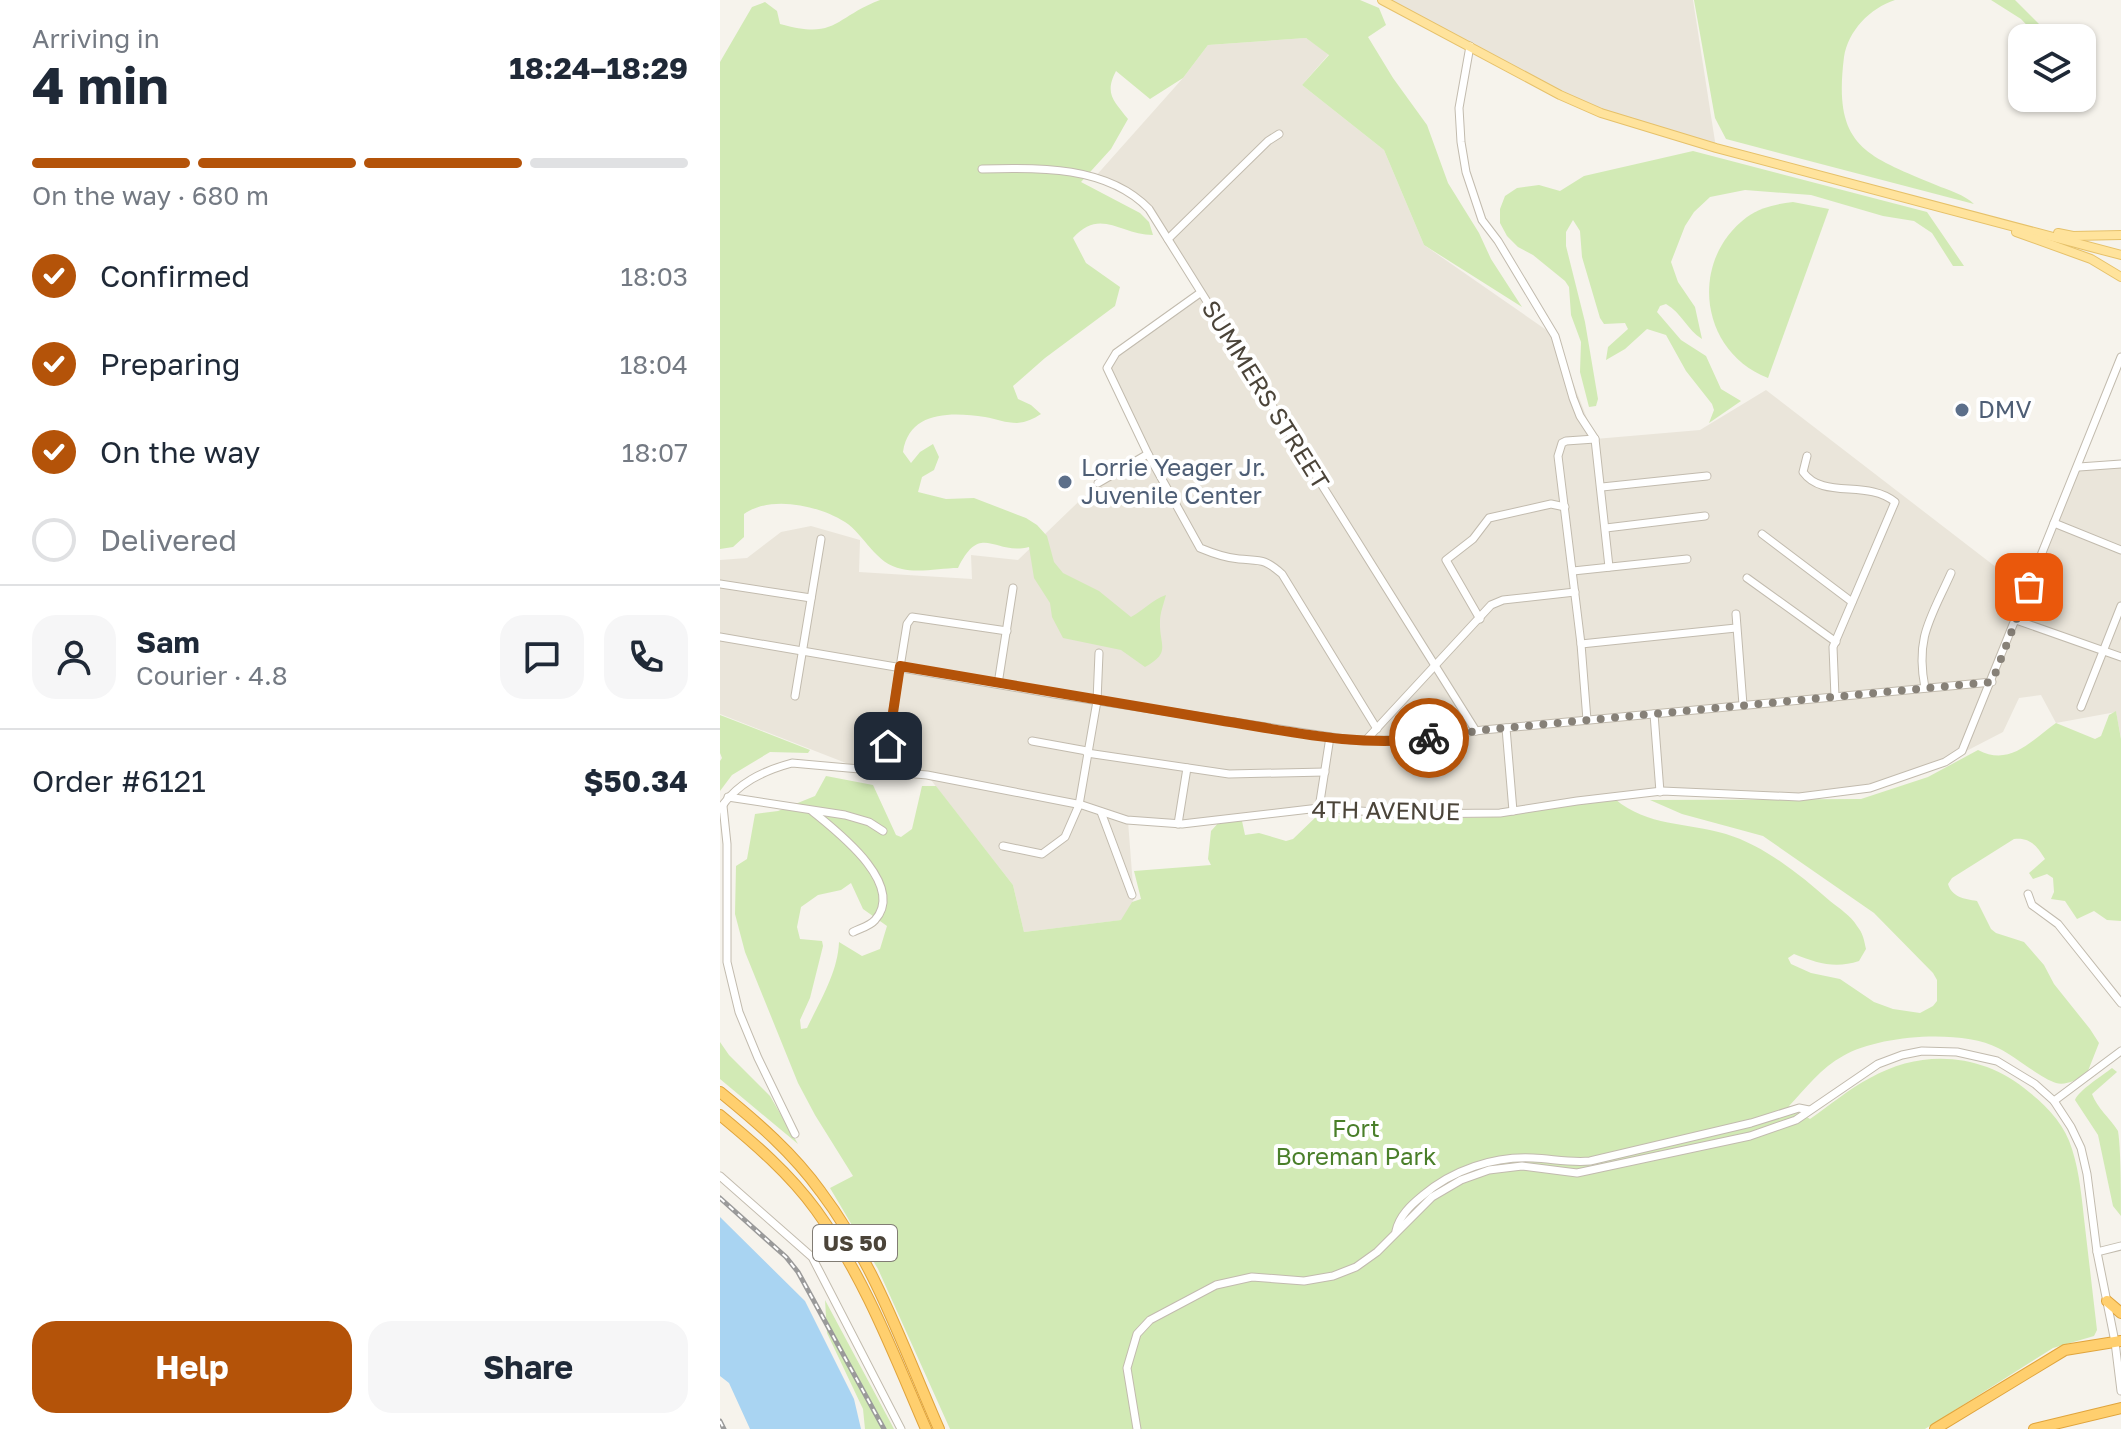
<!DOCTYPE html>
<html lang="en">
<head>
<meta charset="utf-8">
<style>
  :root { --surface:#fff; --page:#f6f6f7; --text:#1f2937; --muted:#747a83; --line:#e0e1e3; --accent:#b45309 }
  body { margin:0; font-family:"Golos Text",sans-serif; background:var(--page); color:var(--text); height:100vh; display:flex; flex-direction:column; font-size:30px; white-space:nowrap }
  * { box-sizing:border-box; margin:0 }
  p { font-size:26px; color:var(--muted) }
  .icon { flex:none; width:44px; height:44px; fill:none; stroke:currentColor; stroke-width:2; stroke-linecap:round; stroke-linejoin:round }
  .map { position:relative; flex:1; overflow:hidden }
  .side { display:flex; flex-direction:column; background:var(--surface); width:720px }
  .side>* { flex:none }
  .controls { position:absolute; left:1288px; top:24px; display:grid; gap:16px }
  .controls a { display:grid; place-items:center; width:88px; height:88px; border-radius:16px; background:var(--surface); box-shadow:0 2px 6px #0004; font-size:40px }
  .pin { position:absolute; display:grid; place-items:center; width:68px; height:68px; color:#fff; margin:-34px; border-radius:16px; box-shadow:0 4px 12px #0006 }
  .courier { position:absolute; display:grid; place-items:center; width:80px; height:80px; margin:-40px; border:6px solid #b45309; border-radius:50%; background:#fff; color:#222; box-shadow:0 2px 10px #0007 }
  .overview em { font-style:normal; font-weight:700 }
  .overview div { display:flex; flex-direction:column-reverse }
  .overview { display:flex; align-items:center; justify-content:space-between; height:136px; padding:0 32px }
  h1 { font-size:52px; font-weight:700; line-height:60px }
  .bar { display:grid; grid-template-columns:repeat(4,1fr); gap:12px 8px; align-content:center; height:96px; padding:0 32px }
  .bar i { height:10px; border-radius:6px; background:var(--line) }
  .bar .current { background:var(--accent) }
  .bar p { grid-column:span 4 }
  .line { display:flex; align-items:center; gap:20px; padding:0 32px; border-top:2px solid var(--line) }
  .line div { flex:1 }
  .round { display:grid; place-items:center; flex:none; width:84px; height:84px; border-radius:24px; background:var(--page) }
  ol { padding:0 32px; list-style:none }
  li { display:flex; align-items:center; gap:24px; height:88px }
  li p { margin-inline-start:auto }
  li .icon { padding:8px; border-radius:50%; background:var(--accent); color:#fff; stroke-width:4 }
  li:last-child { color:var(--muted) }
  li i { width:44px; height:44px; border:4px solid var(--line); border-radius:50% }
  .action { display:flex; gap:16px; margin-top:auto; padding:16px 32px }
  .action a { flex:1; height:92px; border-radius:24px; background:var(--accent); color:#fff; font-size:32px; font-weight:700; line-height:92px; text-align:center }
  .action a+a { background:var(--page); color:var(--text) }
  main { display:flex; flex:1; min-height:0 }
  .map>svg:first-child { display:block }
  .residential { fill:#eae5da }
  .green { fill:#d2eab5; fill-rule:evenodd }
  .water { fill:#a9d4f2 }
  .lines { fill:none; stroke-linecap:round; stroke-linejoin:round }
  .minor-casing { stroke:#c2bbae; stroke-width:9 }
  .major-casing { stroke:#e6c16a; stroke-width:10 }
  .highway-casing { stroke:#e0a43c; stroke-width:12 }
  .minor { stroke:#fff; stroke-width:7 }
  .major { stroke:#ffe39c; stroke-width:8 }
  .highway { stroke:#ffcf6e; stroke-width:10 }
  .rail-casing { stroke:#9a9a9a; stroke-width:5 }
  .rail { stroke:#fff; stroke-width:2; stroke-dasharray:6; stroke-linecap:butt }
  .done { stroke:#878178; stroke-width:8; stroke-dasharray:0 14.4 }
  .route { stroke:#b45309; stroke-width:10 }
  .service-dot { fill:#5c6f8a; stroke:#fff; stroke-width:3 }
  .labels { text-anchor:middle; stroke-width:8; stroke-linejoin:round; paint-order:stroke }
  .shield { fill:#fff; stroke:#817c74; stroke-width:2 }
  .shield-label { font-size:22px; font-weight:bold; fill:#4b4439 }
  .street-label { font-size:24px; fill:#4b4439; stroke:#fff }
  .service-label { font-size:24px; fill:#4e5e75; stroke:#fff; text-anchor:start }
  .park-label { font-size:24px; fill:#4a7f2a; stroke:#fff }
</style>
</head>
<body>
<main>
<section class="side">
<div class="overview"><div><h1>4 min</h1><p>Arriving in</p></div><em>18:24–18:29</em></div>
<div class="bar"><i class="current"></i><i class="current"></i><i class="current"></i><i></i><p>On the way · 680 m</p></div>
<ol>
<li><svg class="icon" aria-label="check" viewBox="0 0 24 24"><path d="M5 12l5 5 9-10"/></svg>Confirmed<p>18:03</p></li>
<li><svg class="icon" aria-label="check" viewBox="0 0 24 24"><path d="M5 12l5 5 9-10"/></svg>Preparing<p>18:04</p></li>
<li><svg class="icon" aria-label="check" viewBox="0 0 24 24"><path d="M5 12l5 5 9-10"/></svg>On the way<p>18:07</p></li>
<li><i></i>Delivered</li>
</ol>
<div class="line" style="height:144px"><a class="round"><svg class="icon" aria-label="person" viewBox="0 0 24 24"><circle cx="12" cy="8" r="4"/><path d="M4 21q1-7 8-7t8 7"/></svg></a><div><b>Sam</b><p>Courier · 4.8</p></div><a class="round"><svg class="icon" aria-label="chat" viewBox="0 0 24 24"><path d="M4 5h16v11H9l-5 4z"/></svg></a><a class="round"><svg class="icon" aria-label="phone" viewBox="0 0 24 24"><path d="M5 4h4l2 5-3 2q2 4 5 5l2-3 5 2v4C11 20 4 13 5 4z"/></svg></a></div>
<div class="line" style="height:104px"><div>Order #6121</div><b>$50.34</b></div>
<div class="action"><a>Help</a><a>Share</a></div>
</section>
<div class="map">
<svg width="1401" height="1429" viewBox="0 0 1401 1429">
  <rect width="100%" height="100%" fill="#f6f3ec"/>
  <g class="residential">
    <polygon points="657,0 973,0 996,148 840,95"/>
    <polygon points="586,38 609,54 582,85 664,150 704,245 835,336 875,439 980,430 1046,390 1307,591 1359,467 1401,464 1401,738 1396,712 1336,723 1321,695 1299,698 1283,732 1225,762 1150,788 1086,796 940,792 780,813 681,814 599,808 467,823 408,821 414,899 402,920 304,932 293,885 207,775 149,772 0,714 0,560 27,558 61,532 91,526 140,540 139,572 252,579 251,555 298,560 378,483 427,455 387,368 396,353 480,293 417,197 374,178 463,78 488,45"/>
  </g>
  <g class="green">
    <path d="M160 0H640L659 8 666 25 648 37 673 78 707 125 728 183 759 233 771 259 802 307 704 245 664 150 582 85 609 55 586 38 488 45 463 78 430 99 396 71C384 94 394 101 408 119L391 149 361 182 420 213 429 222 433 235C401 235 380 207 353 238L366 263 400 287 395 306 325 358 293 386 298 399 311 405 321 414C313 419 307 422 297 423 286 423 276 419 265 417 231 412 189 411 183 452L191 463 200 452 213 444 219 457 214 470 202 477 198 492 226 499 254 498 306 518 317 525 327 536 334 562 343 573 379 591 411 617C424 610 432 600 446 595 444 603 440 613 440 621 439 646 452 652 425 667L401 650 343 638 332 617 330 603 314 578 309 547C274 556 261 521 238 568 221 568 199 573 182 569 155 564 145 535 125 522 98 505 50 495 24 514V537L13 547 0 549V62L32 7 45 2 57 11 60 24C117 40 113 18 160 0Z"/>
    <path d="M974 0H1175C1150 8 1128 31 1124 57 1113 145 1143 155 1216 185 1228 190 1245 195 1254 204L1006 139 995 118Z"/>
    <polygon points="1271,0 1295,0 1333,38 1319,38 1301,19"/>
    <path d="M973 151 1207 212 1244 266H1233L1212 233 1194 221 1163 216 1091 195 1025 190 990 197 974 212 965 226 951 262 958 282 975 307 982 339C967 330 962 313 946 304L940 306 937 312 961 340 986 356 1001 389 1021 401 989 423 994 410 992 404 966 371 946 335 927 329 905 349 886 360 888 347 908 329 905 323 884 324 880 318 862 257 860 231 853 220 846 232V246L865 322 878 399 876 406 869 407 860 372 861 342 851 315 849 287 845 281 813 255 798 247 787 236 780 223V209L785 196 797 188 819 185 840 191 864 176Z"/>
    <path d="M1073 202 1109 209 1048 378C980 352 968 261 1027 217 1041 207 1057 204 1073 202Z"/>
    <path d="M1396 711 1401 739V921L1387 920 1374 911 1357 919 1345 901 1331 899 1334 892 1333 878 1327 874 1313 879 1309 873 1325 859C1317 846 1310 837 1294 839L1232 878 1228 884C1232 897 1244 899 1257 901L1271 929 1276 933 1304 942 1324 965 1334 984 1370 1029 1379 1043 1366 1076C1357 1079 1346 1086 1336 1083 1320 1078 1295 1056 1278 1048 1241 1029 1159 1035 1123 1056 1101 1068 1086 1088 1069 1106L1090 1119C1110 1105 1129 1089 1150 1078 1202 1048 1264 1053 1309 1092 1328 1107 1345 1125 1352 1149 1360 1174 1362 1201 1365 1227 1369 1261 1373 1296 1377 1330L1374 1336 1333 1348 1205 1429H230L158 1269 110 1188 133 1176 95 1115 78 1083 25 952 15 914 16 866 27 859 35 814 58 811 95 796 106 776 153 785 176 835 181 837 192 829 202 786H216L293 885 304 932 401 920 412 902 421 899 414 871 491 865 488 859 491 831 501 820 522 821 525 835 539 833 566 841 573 839 599 814 666 820 772 817 895 799C928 827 966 822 1006 834 1045 846 1079 874 1110 901 1119 908 1131 916 1137 926 1143 933 1144 940 1146 949L1139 961C1115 969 1097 963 1074 954L1068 958 1071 964 1091 973 1120 979 1154 1002 1173 1009 1200 1013 1213 1006 1217 1001V980L1213 973 1154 913 1043 836 962 814 930 800 1141 799 1208 777 1258 750C1290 767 1311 741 1336 723L1375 739 1381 736 1389 715ZM131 883 143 909 167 926 160 949 142 956 119 942C118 972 100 1001 87 1028L81 1029 80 1020 90 998 103 946 102 941 80 939 77 927 81 907 98 895 121 890Z"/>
    <polygon points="0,715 90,750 88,753 50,752 12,775 0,791 0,761 2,758 0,753"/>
    <polygon points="0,1042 9,1055 50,1096 78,1144 0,1079"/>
    <path d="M1392 1068 1397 1072 1372 1094C1377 1108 1390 1118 1398 1131 1401 1149 1401 1195 1401 1216L1393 1206 1378 1135 1355 1100C1359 1090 1382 1076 1392 1068Z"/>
    <polygon points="105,1300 174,1429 145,1429 143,1409 107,1333"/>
  </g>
  <polygon class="water" points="0,1217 85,1301 134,1399 141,1429 30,1429 9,1383 0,1376"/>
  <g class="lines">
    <g class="minor-casing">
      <g id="minor">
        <polyline points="750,46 739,108 741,142 746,172 762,220 778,241 835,336 853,398 860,416 875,439 889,567"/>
        <path d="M262 169C318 167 388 166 429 209L756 731"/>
        <polyline points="448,239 548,141 559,134"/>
        <path d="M480 293 396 353 387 368 428 454 480 548C492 553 506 558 519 559 541 561 544 558 562 574L657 729"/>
        <path d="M1087 456 1083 472C1103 500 1147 479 1175 502L1113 647 1115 697"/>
        <polyline points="1359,467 1401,464"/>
        <polyline points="378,483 428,454"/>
        <polyline points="882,487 987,476"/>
        <polyline points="1334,523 1401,550"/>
        <polyline points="886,528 985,516"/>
        <polyline points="1042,534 1132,602"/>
        <polyline points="853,571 967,559"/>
        <polyline points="1027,578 1116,642"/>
        <polyline points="0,584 91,598"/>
        <polyline points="1016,614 1023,705"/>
        <polyline points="760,619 726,560 753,539 769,518 831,504 845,507"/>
        <polyline points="1296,620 1401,657"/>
        <polyline points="0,637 334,694 631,740 689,740 763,730 1272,682"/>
        <polyline points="861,644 1016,628"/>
        <polyline points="278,684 293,588"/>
        <path d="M1205 688C1195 637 1211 618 1231 573"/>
        <polyline points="75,696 101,539"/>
        <polyline points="1361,707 1401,606"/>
        <polyline points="934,714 940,792"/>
        <polyline points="867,720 861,644 838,456 842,443 846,441 875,439"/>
        <polyline points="786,728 793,811"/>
        <polyline points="646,740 771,605 783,600 855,592"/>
        <polyline points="312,741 367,751"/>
        <polyline points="367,753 509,774 605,772"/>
        <polyline points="163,772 187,624 192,617 287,631"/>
        <polyline points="8,797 125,815 149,822 163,831"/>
        <polyline points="3,806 7,844 7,962 19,1012 38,1058 75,1134"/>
        <polyline points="599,808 610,737"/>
        <path d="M0 809C17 783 43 771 72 763L207 775 362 805 407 820 462 824 599 808 681 814 780 813 857 801 942 791 1079 797 1150 788 1225 762 1242 751 1401 357"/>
        <path d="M92 811C115 830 187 884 155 920 150 926 141 928 133 932"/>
        <polyline points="381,812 412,895"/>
        <polyline points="458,824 467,768"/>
        <polyline points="283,846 322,854 345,837 359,805 377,701 379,653"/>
        <polyline points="1308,894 1312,905 1338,924 1401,1003"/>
        <polyline points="1334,1101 1401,1051"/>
        <polyline points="0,1176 92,1257 181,1429"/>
        <path d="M676 1231C679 1216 691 1205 702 1196 732 1170 774 1156 813 1158 833 1159 851 1163 870 1161L1031 1123 1079 1108 1089 1110"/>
        <polyline points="1377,1252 1401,1246"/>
        <polyline points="417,1429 407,1368 417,1334 430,1320 496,1285 532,1277 584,1281 613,1276 636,1267 657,1252 712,1197 741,1180 769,1170 802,1166 857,1173 1030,1136 1076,1120 1158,1064 1182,1055 1202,1051 1237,1052 1277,1061 1315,1084 1334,1101 1351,1127 1361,1148 1367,1174 1377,1252 1395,1342 1401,1391"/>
      </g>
    </g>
    <g class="major-casing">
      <g id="major">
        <polyline points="662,0 840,95 881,113 996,148 1401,255"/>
        <polyline points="1296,232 1371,259 1401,277"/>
        <polyline points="1338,233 1353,236 1401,235"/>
      </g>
    </g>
    <g class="highway-casing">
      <g id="highway">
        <path d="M0 1092C37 1122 73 1153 101 1192 154 1262 184 1349 219 1429"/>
        <path d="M0 1115C35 1144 69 1173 96 1210 144 1276 174 1355 206 1429"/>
        <polyline points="1387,1301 1401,1313"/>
        <polyline points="1215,1429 1345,1350 1401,1341"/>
        <polyline points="1314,1429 1401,1408"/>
      </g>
    </g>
    <use href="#minor" class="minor"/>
    <use href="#major" class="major"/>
    <use href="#highway" class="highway"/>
    <g class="rail-casing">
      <g id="rail">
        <polyline points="0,1198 66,1257 78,1272 164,1429"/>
        <polyline points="0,1421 4,1429"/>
      </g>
    </g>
    <use href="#rail" class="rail"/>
  </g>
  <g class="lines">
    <polyline class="done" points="709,738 763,730 1272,682 1309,587"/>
    <path class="route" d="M168 746 180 666C286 685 392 703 498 720 568 731 639 748 709 738"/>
  </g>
  <g class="service-dot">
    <circle cx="1242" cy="410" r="8"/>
    <circle cx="345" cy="482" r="8"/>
  </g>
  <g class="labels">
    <rect class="shield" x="93" y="1225" width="84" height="36" rx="6"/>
    <g class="shield-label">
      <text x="135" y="1251">US 50</text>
    </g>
    <g class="street-label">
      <text transform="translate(545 395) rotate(58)" y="8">SUMMERS STREET</text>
      <text transform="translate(666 811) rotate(1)" y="8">4TH AVENUE</text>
    </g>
    <g class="service-label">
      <text x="1258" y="418">DMV</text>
      <text x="361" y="476">Lorrie Yeager Jr.<tspan x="361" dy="28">Juvenile Center</tspan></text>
    </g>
    <g class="park-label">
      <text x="636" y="1137">Fort<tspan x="636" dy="28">Boreman Park</tspan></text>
    </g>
  </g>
</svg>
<div class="controls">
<a><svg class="icon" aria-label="layers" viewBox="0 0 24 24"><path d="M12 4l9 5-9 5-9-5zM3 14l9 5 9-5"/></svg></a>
</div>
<div class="pin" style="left:1309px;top:587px;background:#ea580c"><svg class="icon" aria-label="bag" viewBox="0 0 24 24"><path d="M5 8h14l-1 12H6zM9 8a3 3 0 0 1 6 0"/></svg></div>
<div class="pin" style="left:168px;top:746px;background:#1f2937"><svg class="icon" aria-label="home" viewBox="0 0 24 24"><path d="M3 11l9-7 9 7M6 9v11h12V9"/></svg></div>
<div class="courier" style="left:709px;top:738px"><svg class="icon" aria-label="bike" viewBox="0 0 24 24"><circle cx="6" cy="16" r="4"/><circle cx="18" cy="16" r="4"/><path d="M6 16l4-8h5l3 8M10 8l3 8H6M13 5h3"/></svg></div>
</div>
</main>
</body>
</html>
